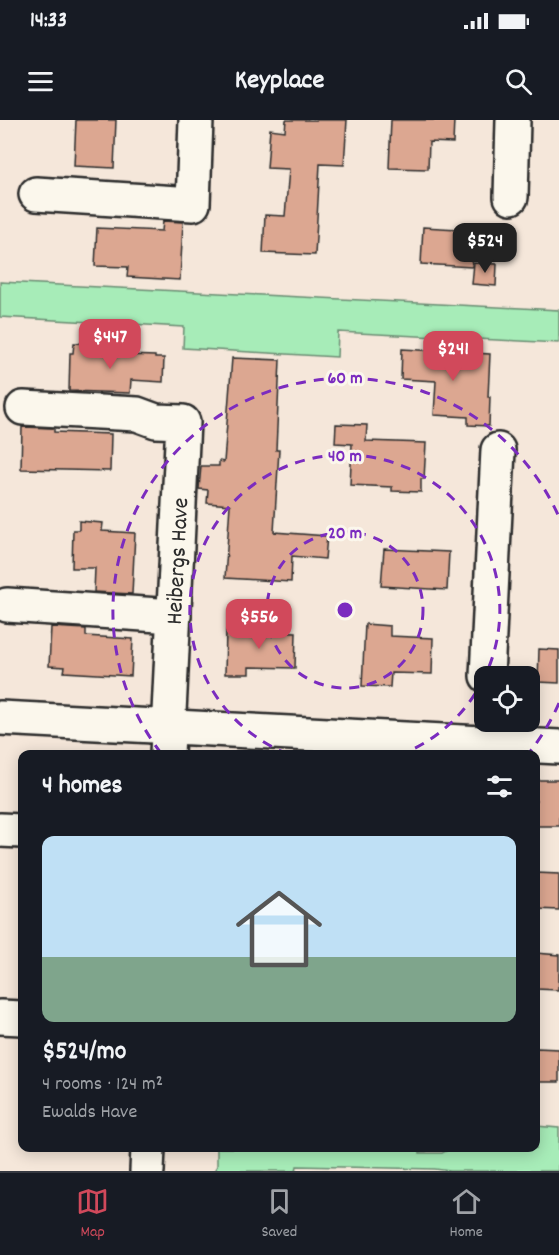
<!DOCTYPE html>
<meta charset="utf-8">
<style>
:root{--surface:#171b24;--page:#20242c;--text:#f1f3f6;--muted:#9ea1a6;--line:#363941;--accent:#d1495b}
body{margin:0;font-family:Dekko,sans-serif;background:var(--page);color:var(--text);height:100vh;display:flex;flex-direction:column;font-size:22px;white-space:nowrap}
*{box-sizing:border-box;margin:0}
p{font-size:20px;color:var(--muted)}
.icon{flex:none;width:33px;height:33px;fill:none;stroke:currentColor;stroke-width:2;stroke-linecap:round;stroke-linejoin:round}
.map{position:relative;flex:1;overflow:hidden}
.panel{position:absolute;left:18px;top:630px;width:522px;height:402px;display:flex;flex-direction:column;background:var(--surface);border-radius:12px;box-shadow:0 3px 15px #0003}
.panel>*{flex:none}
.tools{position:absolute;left:474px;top:546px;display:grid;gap:12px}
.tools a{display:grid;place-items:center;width:66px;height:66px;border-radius:12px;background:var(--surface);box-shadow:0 3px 15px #0003;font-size:30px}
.price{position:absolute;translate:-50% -51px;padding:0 14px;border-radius:12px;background:var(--accent);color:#fff;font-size:20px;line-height:39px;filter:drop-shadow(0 2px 3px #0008)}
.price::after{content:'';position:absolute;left:50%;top:36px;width:18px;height:14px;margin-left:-9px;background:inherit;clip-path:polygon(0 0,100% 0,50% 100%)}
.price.active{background:#222;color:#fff}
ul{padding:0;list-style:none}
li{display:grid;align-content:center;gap:12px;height:318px;padding:0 24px}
li span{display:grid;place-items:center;height:186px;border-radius:12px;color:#555}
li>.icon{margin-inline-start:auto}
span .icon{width:108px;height:108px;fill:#fffc;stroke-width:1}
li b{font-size:26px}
h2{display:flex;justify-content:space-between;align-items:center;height:72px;padding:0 24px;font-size:26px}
.status{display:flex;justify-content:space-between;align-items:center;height:42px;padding:0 30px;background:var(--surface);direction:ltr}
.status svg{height:16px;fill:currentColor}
header{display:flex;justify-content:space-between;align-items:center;height:78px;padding:0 24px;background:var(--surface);font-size:27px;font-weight:700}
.dock{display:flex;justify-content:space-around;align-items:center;height:84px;border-top:2px solid var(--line);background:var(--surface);font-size:16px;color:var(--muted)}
.dock a{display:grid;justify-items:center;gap:3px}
.dock .active{color:var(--accent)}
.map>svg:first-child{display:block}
</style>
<div class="status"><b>14:33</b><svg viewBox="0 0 49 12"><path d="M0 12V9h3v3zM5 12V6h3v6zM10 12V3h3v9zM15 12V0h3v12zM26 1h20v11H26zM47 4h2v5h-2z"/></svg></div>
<header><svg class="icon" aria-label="menu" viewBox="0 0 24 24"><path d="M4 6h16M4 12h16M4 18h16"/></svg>Keyplace<svg class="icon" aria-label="search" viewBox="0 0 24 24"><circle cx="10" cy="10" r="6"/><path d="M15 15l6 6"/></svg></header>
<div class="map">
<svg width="559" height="1051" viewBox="0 0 559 1051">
<rect width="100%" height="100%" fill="#f5e7da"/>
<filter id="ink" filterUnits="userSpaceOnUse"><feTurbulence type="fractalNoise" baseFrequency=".0167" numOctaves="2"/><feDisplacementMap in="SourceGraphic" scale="12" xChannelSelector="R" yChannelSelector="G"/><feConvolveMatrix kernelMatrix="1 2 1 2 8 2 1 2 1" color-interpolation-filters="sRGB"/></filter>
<g filter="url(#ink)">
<g fill="#a7ecb8" stroke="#698c72" stroke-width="1.5">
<polygon points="0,162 559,190 559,223 338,212 337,237 183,228 184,207 0,197"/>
<polygon points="536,1006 559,1008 559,1051 450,1051 435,1049 297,1046 296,1051 214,1051 217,1046 217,1028 420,1028 420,1033 442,1033 452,1028 536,1028"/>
</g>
<g fill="#dca791" stroke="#2b2b2b" stroke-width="1.5">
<polygon points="76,0 116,0 114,48 74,46"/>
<polygon points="286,0 347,0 344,45 320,44 315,135 263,133 265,95 285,96 289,49 267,48 270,9 285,11"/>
<polygon points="391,0 454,0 453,23 429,22 428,49 389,48"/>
<polygon points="163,101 183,102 180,160 127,157 128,147 95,146 97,108 162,111"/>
<polygon points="423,107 475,110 472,147 421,144"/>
<polygon points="474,143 497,144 496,166 472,164"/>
<polygon points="74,223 97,224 97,234 155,236 155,238 164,238 163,262 131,260 130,273 69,271 70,233 73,233"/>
<polygon points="402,229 490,234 488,277 490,277 489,306 468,305 468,297 434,295 436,261 401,259"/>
<polygon points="232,238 280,240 276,330 279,330 274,412 327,416 325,439 292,436 291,462 225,458 230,385 207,383 208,370 199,369 201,346 219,346 219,341 224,342"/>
<polygon points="336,304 367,305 366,321 426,323 424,359 421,359 421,372 392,371 392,367 350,365 352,324 335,323"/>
<polygon points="22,307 54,308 54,312 111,314 110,351 21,349"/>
<polygon points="79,401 103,403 102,411 135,413 132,474 94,472 95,448 72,448 73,410 79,410"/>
<polygon points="384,429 449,432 447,470 381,466"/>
<polygon points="365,504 390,506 390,516 433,518 432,554 391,553 390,567 362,566"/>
<polygon points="51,507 86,509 86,516 133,519 131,556 64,552 65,547 49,546"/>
<polygon points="226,510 296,512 295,548 249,547 249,554 225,554"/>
<polygon points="539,529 559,530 559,563 538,562"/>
<rect x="536" y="660" width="23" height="46"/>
<polygon points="536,753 559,754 559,790 536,789"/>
<polygon points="536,833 559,835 559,870 536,869"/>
<polygon points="536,928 559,929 559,962 536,962"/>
</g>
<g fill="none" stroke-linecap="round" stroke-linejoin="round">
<g stroke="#2b2b2b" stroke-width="38">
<g id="minor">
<polyline points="36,74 193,84 196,0"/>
<polyline points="511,77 513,0"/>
<polyline points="23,288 137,294 156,301 183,302 167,634"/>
<polyline points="7,485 174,496"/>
<polyline points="487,556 498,330"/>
<polyline points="0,598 559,627"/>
<polyline points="0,710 22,711"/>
<polyline points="0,897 22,898"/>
<polyline points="147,1051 148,1028"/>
</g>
</g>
<use href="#minor" stroke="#fbf7ec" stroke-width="33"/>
</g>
</g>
<g fill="none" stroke="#7b2cbf" stroke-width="3" stroke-dasharray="10 8">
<circle cx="345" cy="490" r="78"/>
<path d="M484 558A155 155 0 0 1 402 634M288 634A155 155 0 1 1 485 556"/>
<path d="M559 583A233 233 0 0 1 529 633M161 633A233 233 0 1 1 559 397"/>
</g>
<g text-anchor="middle" stroke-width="6" stroke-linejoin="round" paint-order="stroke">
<g font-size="24" fill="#2b2b2b" stroke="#fbf7ec">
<text transform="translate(176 441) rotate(-87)" y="8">Heibergs Have</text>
</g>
</g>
<circle cx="345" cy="490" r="9" fill="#7b2cbf" stroke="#fbf7ec" stroke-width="3"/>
<g font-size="18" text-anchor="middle" font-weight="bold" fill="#7b2cbf" stroke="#fbf7ec" stroke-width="6" stroke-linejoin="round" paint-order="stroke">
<text x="345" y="263">60 m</text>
<text x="345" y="341">40 m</text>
<text x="345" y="418">20 m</text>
</g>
</svg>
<div class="tools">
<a><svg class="icon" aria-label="locate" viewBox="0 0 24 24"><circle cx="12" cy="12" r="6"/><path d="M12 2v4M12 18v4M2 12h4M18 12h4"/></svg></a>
</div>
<b class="price active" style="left:485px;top:154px">$524</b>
<b class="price" style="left:110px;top:250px">$447</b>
<b class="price" style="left:453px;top:262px">$241</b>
<b class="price" style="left:259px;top:530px">$556</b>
<section class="panel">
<h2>4 homes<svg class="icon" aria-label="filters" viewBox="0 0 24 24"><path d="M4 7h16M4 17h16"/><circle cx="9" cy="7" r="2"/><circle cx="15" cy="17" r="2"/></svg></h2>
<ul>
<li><span style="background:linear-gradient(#bfe0f5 65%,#7fa58c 0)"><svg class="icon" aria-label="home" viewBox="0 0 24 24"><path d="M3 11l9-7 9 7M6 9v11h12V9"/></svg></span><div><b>$524/mo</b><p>4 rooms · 124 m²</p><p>Ewalds Have</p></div></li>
</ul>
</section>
</div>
<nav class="dock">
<a class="active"><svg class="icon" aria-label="map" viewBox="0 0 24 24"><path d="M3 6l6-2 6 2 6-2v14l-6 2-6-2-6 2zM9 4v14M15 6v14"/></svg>Map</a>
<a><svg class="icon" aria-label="saved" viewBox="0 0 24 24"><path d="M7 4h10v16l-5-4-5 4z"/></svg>Saved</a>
<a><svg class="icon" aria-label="home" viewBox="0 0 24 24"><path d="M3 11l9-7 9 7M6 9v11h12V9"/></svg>Home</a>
</nav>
